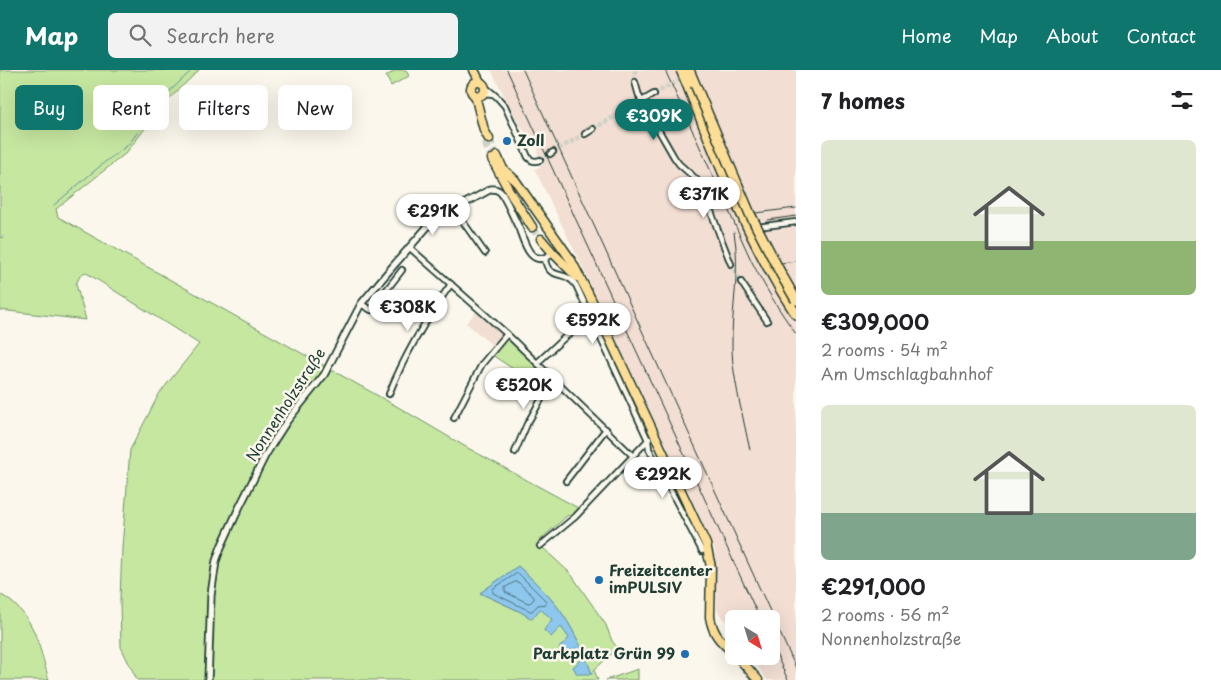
<!DOCTYPE html>
<meta charset="utf-8">
<style>
:root{--surface:#fff;--page:#f2f2f2;--text:#202124;--muted:#757577;--accent:#0f766e}
body{margin:0;font-family:"Playpen Sans",sans-serif;background:var(--page);color:var(--text);height:100vh;display:flex;flex-direction:column;font-size:19px;white-space:nowrap}
*{box-sizing:border-box;margin:0}
p{font-size:16px;color:var(--muted)}
.icon{flex:none;width:28px;height:28px;fill:none;stroke:currentColor;stroke-width:2;stroke-linecap:round;stroke-linejoin:round}
.map{position:relative;flex:1;overflow:hidden}
.side{display:flex;flex-direction:column;background:var(--surface);width:425px}
.side>*{flex:none}
.guide{position:absolute;left:15px;top:15px;width:475px;height:45px;display:flex;gap:10px}
.needle{width:32px;rotate:142deg}
.buttons{position:absolute;left:725px;top:540px;display:grid;gap:10px}
.buttons a{display:grid;place-items:center;width:55px;height:55px;border-radius:8px;background:var(--surface);box-shadow:0 5px 20px #0002;font-size:25px}
.price{position:absolute;translate:-50% -42px;padding:0 11px;border-radius:18px;background:#fff;color:#222;font-size:16px;line-height:32px;filter:drop-shadow(0 1px 2px #0008)}
.price::after{content:'';position:absolute;left:50%;top:30px;width:15px;height:11px;margin-left:-8px;background:inherit;clip-path:polygon(0 0,100% 0,50% 100%)}
.price.on{background:var(--accent);color:#fff}
ul{padding:0;list-style:none}
li{display:grid;align-content:center;gap:10px;height:265px;padding:0 25px}
li span{display:grid;place-items:center;height:155px;border-radius:8px;color:#555}
li>.icon{margin-inline-start:auto}
span .icon{width:90px;height:90px;fill:#fffc;stroke-width:1}
li b{font-size:21px}
h2{display:flex;justify-content:space-between;align-items:center;height:60px;padding:0 25px;font-size:21px}
.tag{padding:0 18px;border-radius:8px;background:var(--surface);box-shadow:0 5px 20px #0002;font-size:18px;line-height:45px}
.tag.on{background:var(--accent);color:#fff}
header{display:flex;align-items:center;gap:30px;box-sizing:border-box;height:70px;padding:0 25px;background:var(--accent);color:#fff}
header strong{font-size:24px}
nav{display:flex;gap:28px;margin-inline-start:auto;font-size:18px}
.search{width:350px;height:45px;background:var(--page);display:flex;align-items:center;gap:12px;box-sizing:border-box;padding:0 18px;border-radius:8px;color:var(--muted);font-size:19px}
main{display:flex;flex:1;min-height:0}
.map>svg:first-child{display:block}
</style>
<header>
<strong>Map</strong>
<div class="search"><svg class="icon" aria-label="search" viewBox="0 0 24 24"><circle cx="10" cy="10" r="6"/><path d="M15 15l6 6"/></svg>Search here</div>
<nav><a>Home</a><a>Map</a><a>About</a><a>Contact</a></nav>
</header>
<main>
<div class="map">
<svg width="796" height="610" viewBox="0 0 796 610">
<rect width="100%" height="100%" fill="#fbf7ec"/>
<filter id="ink" filterUnits="userSpaceOnUse"><feTurbulence type="fractalNoise" baseFrequency=".02" numOctaves="2"/><feDisplacementMap in="SourceGraphic" scale="10" xChannelSelector="R" yChannelSelector="G"/><feConvolveMatrix kernelMatrix="1 2 1 2 8 2 1 2 1" color-interpolation-filters="sRGB"/></filter>
<g filter="url(#ink)">
<g fill="#f2ded3">
<polygon points="491,0 796,0 796,610 767,610 751,586 771,586 771,549 734,549 734,563 717,540 715,481 713,475 579,190 536,102 535,99 543,95 537,82 539,81 534,71 519,55"/>
<polygon points="478,240 502,262 502,266 493,276 466,253"/>
</g>
<g fill="#c6e7a0" stroke="#72926a" fill-rule="evenodd">
<path d="M0 0H199L165 33 126 83 56 139 58 147 398 337 466 377 580 439 571 448 568 445 539 471 542 474 541 476 571 504 606 555 612 571 617 577 616 580 594 600 598 610H137L121 577 120 529 122 478 130 380 159 324 199 274 85 202 80 206 76 214 86 250 0 240ZM518 496C531 508 545 521 556 535 572 555 583 580 592 604L576 577 565 585 570 568 561 557 544 561 552 549 540 538 531 548 519 541 480 523Z"/>
<polygon points="397,0 406,0 409,6 391,16 386,6"/>
<polygon points="506,268 510,269 551,310 550,312 545,320 492,285"/>
<path d="M0 524C36 545 38 574 49 610H0Z"/>
<polygon points="638,599 638,610 606,610"/>
</g>
<path fill="#8ec7ed" stroke="#6290a3" d="M518 496C531 508 545 521 556 535 571 554 584 581 592 604H577L573 597 583 588 576 578 565 585 559 578 569 568 561 557 551 567 544 560 552 549 540 539 532 549 519 541 480 523Z"/>
<g fill="none" stroke-linecap="round" stroke-linejoin="round">
<g stroke="#4b747e" stroke-width="1">
<polygon points="518,503 546,531 546,534 538,535 532,541 530,541 493,523 493,519"/>
<polygon points="515,512 518,512 534,527 534,529 530,533 528,533 505,522 505,518"/>
</g>
<g stroke="#6290a3" stroke-width="1">
<polyline points="54,135 105,92 128,75 170,21 192,0"/>
<polyline points="0,168 3,167"/>
</g>
<g stroke="#cfd2c7" stroke-width="4.5" stroke-dasharray="4.5 2" stroke-linecap="butt">
<polyline points="635,0 635,12"/>
<polyline points="654,24 683,8"/>
<polyline points="593,59 626,40"/>
<polyline points="553,82 585,64"/>
<polyline points="540,90 550,84"/>
<polyline points="731,194 741,212"/>
</g>
<g stroke="#cfd2c7" stroke-width="8" stroke-dasharray="8 4" stroke-linecap="butt">
<polyline points="489,69 497,86"/>
<polyline points="485,72 492,89"/>
<polyline points="532,157 541,169"/>
</g>
<g stroke="#1f3d34" stroke-width="8">
<g id="minor">
<polyline points="635,12 639,26 674,87 679,94 696,109 704,122 720,166 731,194"/>
<path d="M484 16 497 27 505 36 528 87C531 91 535 92 540 90"/>
<polyline points="484,23 493,24"/>
<polyline points="626,40 654,24"/>
<polyline points="585,64 593,59"/>
<polyline points="550,84 553,82"/>
<polyline points="454,139 485,183"/>
<polyline points="757,157 796,152"/>
<polyline points="409,177 507,264 633,386"/>
<path d="M545 189C548 211 565 199 576 215L648 370 649 379 702 481"/>
<polyline points="741,212 767,251"/>
<polyline points="361,234 371,240 402,200"/>
<polyline points="537,293 564,268 591,249"/>
<path d="M389 324C405 284 426 249 451 214"/>
<polyline points="454,348 482,294 507,264"/>
<polyline points="515,382 527,354 542,328 555,311"/>
<polyline points="566,411 606,359"/>
<polyline points="540,476 575,447 649,369"/>
</g>
</g>
<g stroke="#1f3d34" stroke-width="9">
<path id="tertiary" d="M208 610 211 525 216 491 221 477 239 438 265 386 276 368 287 351 324 305 361 234 388 202 429 155 442 146 491 119C501 118 503 126 507 133 511 141 515 150 519 158 525 174 531 200 553 183"/>
</g>
<g stroke="#1f3d34" stroke-width="11">
<g id="primary">
<polyline points="474,0 480,12"/>
<circle cx="478" cy="19" r="7"/>
<polyline points="475,25 484,60 489,69"/>
<path d="M497 86 503 99 515 110 571 190 591 229 706 474 711 497 710 547C713 565 721 572 734 583"/>
<polyline points="492,89 512,126 532,157"/>
<polyline points="541,169 553,183 577,207"/>
<polyline points="737,586 758,610"/>
</g>
</g>
<g stroke="#1f3d34" stroke-width="12">
<path id="motorway" d="M687 14C718 91 750 175 796 244"/>
</g>
<use href="#minor" stroke="#fbf7ec" stroke-width="4.5"/>
<use href="#tertiary" stroke="#fbf7ec" stroke-width="5.5"/>
<use href="#primary" stroke="#fedd96" stroke-width="8"/>
<use href="#motorway" stroke="#fedd96" stroke-width="9"/>
<g stroke="#1f3d34" stroke-width="1">
<polyline points="507,0 760,549"/>
<polyline points="523,0 796,598"/>
<path d="M665 0 751 190C764 216 779 240 796 264"/>
<polyline points="756,143 796,138"/>
<polyline points="768,150 796,146"/>
<path d="M734 162C741 200 731 239 732 277 732 295 736 313 739 330 743 347 746 363 750 380"/>
<polyline points="781,193 796,191"/>
<polyline points="771,573 788,610"/>
</g>
<g stroke="#1f3d34" stroke-width="12" stroke-linecap="butt">
<g id="motorway-bridge">
<polyline points="681,0 687,14"/>
<polyline points="689,0 750,144 781,204 796,230"/>
</g>
</g>
<use href="#motorway-bridge" stroke="#fedd96" stroke-width="9"/>
</g>
</g>
<g fill="#1f6fb2" stroke="#fbf7ec" stroke-width="2">
<circle cx="507" cy="71" r="5"/>
<circle cx="599" cy="510" r="5"/>
<circle cx="685" cy="584" r="5"/>
</g>
<g text-anchor="middle" stroke-width="5" stroke-linejoin="round" paint-order="stroke">
<g font-size="15" font-weight="bold" fill="#1f3d34" stroke="#fbf7ec" text-anchor="start">
<text x="517" y="76">Zoll</text>
<text x="609" y="506">Freizeitcenter<tspan x="609" dy="17">imPULSIV</tspan></text>
<text x="675" y="589" text-anchor="end">Parkplatz Grün 99</text>
</g>
<g font-size="15" fill="#1f3d34" stroke="#fbf7ec">
<text transform="translate(286 335) rotate(-57)" y="5">Nonnenholzstraße</text>
</g>
</g>
</svg>
<div class="buttons">
<a><svg class="needle" viewBox="-14 -14 28 28"><path d="M0-13l5 13h-10z" fill="#e53935"/><path d="M0 13l5-13h-10z" fill="#757577"/></svg></a>
</div>
<b class="price on" style="left:654px;top:71px">€309K</b>
<b class="price" style="left:704px;top:149px">€371K</b>
<b class="price" style="left:433px;top:166px">€291K</b>
<b class="price" style="left:408px;top:262px">€308K</b>
<b class="price" style="left:593px;top:275px">€592K</b>
<b class="price" style="left:524px;top:340px">€520K</b>
<b class="price" style="left:663px;top:429px">€292K</b>
<div class="guide">
<a class="tag on">Buy</a>
<a class="tag">Rent</a>
<a class="tag">Filters</a>
<a class="tag">New</a>
</div>
</div>
<section class="side">
<h2>7 homes<svg class="icon" aria-label="filters" viewBox="0 0 24 24"><path d="M4 7h16M4 17h16"/><circle cx="9" cy="7" r="2"/><circle cx="15" cy="17" r="2"/></svg></h2>
<ul>
<li><span style="background:linear-gradient(#dfe7d0 65%,#8fb573 0)"><svg class="icon" aria-label="home" viewBox="0 0 24 24"><path d="M3 11l9-7 9 7M6 9v11h12V9"/></svg></span><div><b>€309,000</b><p>2 rooms · 54 m²</p><p>Am Umschlagbahnhof</p></div></li>
<li><span style="background:linear-gradient(#dfe7d0 70%,#7fa58c 0)"><svg class="icon" aria-label="home" viewBox="0 0 24 24"><path d="M3 11l9-7 9 7M6 9v11h12V9"/></svg></span><div><b>€291,000</b><p>2 rooms · 56 m²</p><p>Nonnenholzstraße</p></div></li>
</ul>
</section>
</main>
